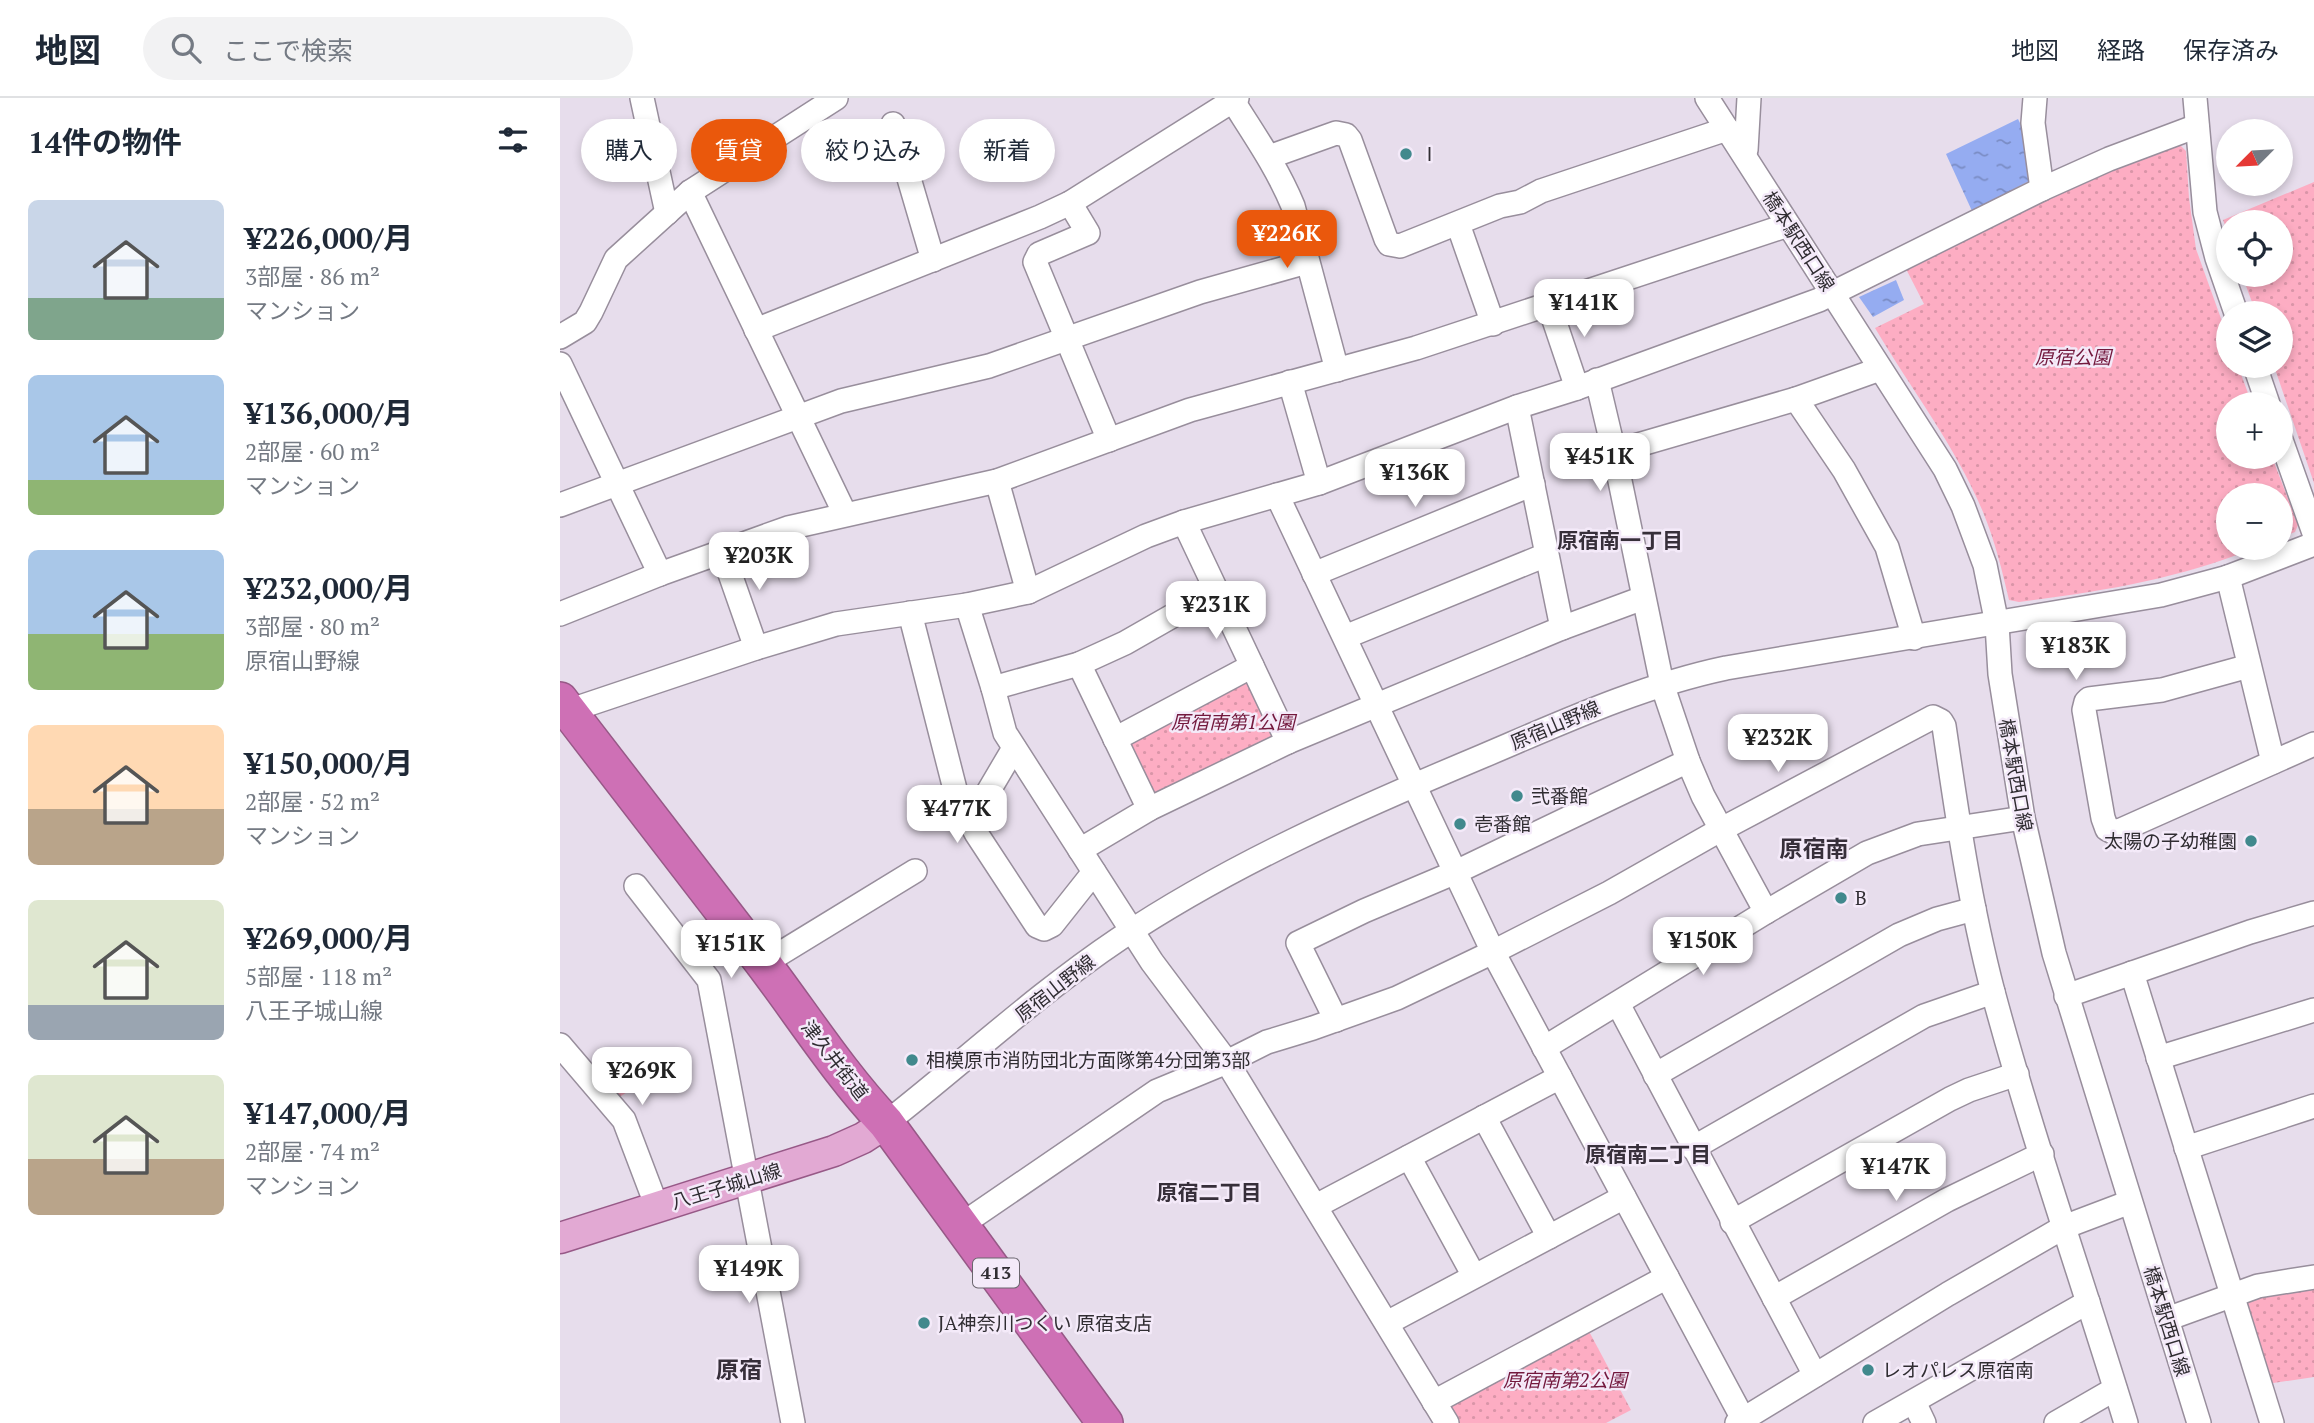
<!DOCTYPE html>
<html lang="ja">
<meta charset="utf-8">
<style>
:root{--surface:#fff;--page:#f2f2f3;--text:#1f2937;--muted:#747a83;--line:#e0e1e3;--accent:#ea580c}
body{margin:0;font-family:"PT Serif","Noto Sans JP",serif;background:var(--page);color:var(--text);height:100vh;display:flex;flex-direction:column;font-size:26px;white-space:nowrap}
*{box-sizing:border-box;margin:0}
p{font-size:23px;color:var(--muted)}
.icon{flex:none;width:38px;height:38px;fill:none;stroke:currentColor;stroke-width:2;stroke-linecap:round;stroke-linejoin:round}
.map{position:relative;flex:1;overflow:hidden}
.details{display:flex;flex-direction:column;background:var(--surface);width:560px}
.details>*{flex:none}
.top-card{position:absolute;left:21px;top:21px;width:665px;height:63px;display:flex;gap:14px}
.needle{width:46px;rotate:246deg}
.buttons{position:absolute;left:1656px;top:21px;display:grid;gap:14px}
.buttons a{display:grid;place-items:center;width:77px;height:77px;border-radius:50%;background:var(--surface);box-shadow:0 4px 10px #0003;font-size:35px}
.price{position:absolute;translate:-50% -60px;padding:0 16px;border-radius:14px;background:#fff;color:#222;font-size:23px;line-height:46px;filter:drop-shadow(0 2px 4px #0008)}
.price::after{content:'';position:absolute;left:50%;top:42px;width:21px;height:16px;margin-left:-10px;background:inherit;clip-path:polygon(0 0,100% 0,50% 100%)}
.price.on{background:var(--accent);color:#fff}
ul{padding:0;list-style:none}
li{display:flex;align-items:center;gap:21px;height:175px;padding:0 28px}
li span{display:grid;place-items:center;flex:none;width:196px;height:140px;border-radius:10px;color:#555}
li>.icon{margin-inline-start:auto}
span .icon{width:84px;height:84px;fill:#fffc;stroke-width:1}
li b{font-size:30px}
h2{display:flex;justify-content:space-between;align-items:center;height:84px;padding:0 28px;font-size:30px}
.tag{padding:0 24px;border-radius:32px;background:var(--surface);box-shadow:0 4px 10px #0003;font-size:24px;line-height:63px}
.tag.on{background:var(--accent);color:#fff}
header{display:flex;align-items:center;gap:42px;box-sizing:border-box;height:98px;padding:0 35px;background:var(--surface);border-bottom:2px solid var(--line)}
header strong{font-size:33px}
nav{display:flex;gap:38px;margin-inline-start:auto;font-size:24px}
.search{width:490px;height:63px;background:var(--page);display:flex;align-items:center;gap:18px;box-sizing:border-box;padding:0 24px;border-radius:38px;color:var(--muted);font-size:26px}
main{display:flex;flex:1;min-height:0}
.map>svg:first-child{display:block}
</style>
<header>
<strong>地図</strong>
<div class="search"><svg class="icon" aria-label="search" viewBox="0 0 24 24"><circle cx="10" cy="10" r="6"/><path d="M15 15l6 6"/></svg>ここで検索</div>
<nav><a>地図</a><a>経路</a><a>保存済み</a></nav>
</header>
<main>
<section class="details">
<h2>14件の物件<svg class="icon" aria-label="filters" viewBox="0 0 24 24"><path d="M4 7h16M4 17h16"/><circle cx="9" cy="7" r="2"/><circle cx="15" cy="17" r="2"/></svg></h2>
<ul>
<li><span style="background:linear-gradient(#c9d6e8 70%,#7fa58c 0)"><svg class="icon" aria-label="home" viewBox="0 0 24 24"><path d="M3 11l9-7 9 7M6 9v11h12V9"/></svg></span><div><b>¥226,000/月</b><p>3部屋 · 86 m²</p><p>マンション</p></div></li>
<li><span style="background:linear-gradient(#a9c7e8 75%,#8fb573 0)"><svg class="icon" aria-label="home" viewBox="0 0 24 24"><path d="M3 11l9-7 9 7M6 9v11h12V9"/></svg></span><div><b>¥136,000/月</b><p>2部屋 · 60 m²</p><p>マンション</p></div></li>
<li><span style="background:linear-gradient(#a9c7e8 60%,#8fb573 0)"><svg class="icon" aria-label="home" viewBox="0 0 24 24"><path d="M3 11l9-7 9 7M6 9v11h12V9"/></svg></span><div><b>¥232,000/月</b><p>3部屋 · 80 m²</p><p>原宿山野線</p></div></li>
<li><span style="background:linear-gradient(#ffd9b3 60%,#b9a48a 0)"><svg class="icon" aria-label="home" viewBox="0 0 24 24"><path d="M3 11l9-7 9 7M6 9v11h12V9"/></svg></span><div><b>¥150,000/月</b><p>2部屋 · 52 m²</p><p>マンション</p></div></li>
<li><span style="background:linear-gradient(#dfe7d0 75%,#9aa5b1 0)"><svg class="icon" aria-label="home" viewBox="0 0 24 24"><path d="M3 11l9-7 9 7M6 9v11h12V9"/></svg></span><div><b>¥269,000/月</b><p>5部屋 · 118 m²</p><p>八王子城山線</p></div></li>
<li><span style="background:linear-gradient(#dfe7d0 60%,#b9a48a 0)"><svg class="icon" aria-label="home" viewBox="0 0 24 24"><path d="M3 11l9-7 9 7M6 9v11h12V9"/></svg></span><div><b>¥147,000/月</b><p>2部屋 · 74 m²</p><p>マンション</p></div></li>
</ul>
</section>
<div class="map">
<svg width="1754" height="1325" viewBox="0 0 1754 1325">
<defs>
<pattern id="park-dots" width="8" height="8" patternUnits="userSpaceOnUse" patternTransform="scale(1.75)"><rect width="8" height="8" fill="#fdadc3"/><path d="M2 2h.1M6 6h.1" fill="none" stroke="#d995a8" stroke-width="1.8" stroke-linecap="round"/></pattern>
<pattern id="water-ripples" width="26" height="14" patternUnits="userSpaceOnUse" patternTransform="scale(1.75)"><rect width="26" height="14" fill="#95acf1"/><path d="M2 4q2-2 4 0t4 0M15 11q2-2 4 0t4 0" fill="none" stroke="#7a8cc4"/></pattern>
</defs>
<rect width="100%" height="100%" fill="#e7ddec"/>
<g fill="url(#park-dots)">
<path d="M1613 47 1621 48 1626 53 1629 100 1636 151 1668 240V268H1678L1692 306H1668V359H1712L1738 427 1735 434 1720 440V397H1668V450H1695C1615 482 1543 493 1459 504L1449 502C1442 472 1435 443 1423 414 1396 349 1351 291 1315 230L1364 206 1345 169 1560 68Z"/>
<polygon points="1754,84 1754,385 1714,268 1720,268 1720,215 1696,215 1682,177 1720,177 1720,124 1668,124 1668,134 1663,122"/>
<polygon points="692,568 728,644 589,711 555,641"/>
<polygon points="66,956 84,983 58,1000 37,976"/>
<polygon points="1754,1179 1754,1279 1700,1287 1672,1198"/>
<polygon points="1024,1224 1071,1312 1046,1325 887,1325 874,1304"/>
</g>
<g fill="url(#water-ripples)">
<polygon points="1458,21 1462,29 1469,83 1412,113 1386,56"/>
<polygon points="1336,182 1344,202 1313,219 1299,199"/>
</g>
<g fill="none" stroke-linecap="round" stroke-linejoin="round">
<g stroke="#988e9c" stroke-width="26">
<g id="minor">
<polyline points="82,0 107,115"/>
<path d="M671 0C693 35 717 69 733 108L777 272"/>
<polyline points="1147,0 1385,371 1403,408 1425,467 1437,526 1440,576 1463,720 1494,855 1639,1325"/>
<polyline points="1475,0 1473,25 1482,91"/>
<polyline points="1635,0 1645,114 1657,160 1676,215"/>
<polyline points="333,26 373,162"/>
<polyline points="1183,55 1186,52 1189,0"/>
<polyline points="709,59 776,35 786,37 790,42 826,141 829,146 840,148 940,108 960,104 981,93 1167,31"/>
<polyline points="130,94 285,416"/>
<polyline points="510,105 528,135 479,156 475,164 549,342"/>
<polyline points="898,126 933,226"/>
<polyline points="989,207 1017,290"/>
<polyline points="196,232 480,119 510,105 677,0"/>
<polyline points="0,239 25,224 31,214 56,161 130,94 276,0"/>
<polyline points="0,266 100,476"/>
<polyline points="1695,268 1708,306"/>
<polyline points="1320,271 1236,301 1284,372 1327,449 1354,540"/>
<polyline points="1037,282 1054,354 1102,586 1128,663 1143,698 1206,814"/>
<polyline points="730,284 759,385"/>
<polyline points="957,309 1002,530"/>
<polyline points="1720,339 1754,435"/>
<polyline points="1054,354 1236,301"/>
<polyline points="437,383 468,494"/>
<polyline points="717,397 933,854 1183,1321"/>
<polyline points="0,407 281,303 429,268 640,194 747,164"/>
<polyline points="624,424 728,644"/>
<polyline points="162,453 196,550"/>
<polyline points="754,476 973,386"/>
<polyline points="1668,479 1713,664"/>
<polyline points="407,507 433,590 445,635 592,864 667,964 887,1325"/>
<polyline points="350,515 397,699 416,735 477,828 484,831 492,827 534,774"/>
<polyline points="0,516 100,476 228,430 437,383 630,312 856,250 1228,127"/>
<polyline points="785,539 986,457"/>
<polyline points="519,566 589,711"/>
<polyline points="1689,568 1602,592 1529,601 1526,604 1524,612 1543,720 1547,731 1553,734 1561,732 1754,646"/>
<polyline points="433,590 519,566 565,545 656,493"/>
<polyline points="10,615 20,609 196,550 276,526 407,507 468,494 586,438 624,424 759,385 957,309 1017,290 1259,202 1482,91 1549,61 1637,28"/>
<polyline points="555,641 692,568"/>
<polyline points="411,723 454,650"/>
<polyline points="520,752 589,711 728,644 1002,530 1083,500"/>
<polyline points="76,788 149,882 233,1325"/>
<polyline points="203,866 355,773"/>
<polyline points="1572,875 1712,1325"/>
<polyline points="1506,898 1690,834 1754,815"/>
<polyline points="1058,906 1255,1277"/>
<polyline points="776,922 738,845 804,813 896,774 1128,663"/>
<polyline points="0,947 64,1022 97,1109"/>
<polyline points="984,950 1206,814 1307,755 1358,736 1463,720"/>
<polyline points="1598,960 1754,912"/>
<polyline points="1095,977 1339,837 1377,821 1414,811"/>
<polyline points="924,1019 989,1139"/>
<path d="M326 1025C404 964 477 896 559 841 671 766 799 710 923 658 1003 624 1081 588 1166 570L1601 497 1668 479 1754 446"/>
<polyline points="1133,1050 1364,918 1433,894"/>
<polyline points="1626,1050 1754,1008"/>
<polyline points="849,1059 914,1178"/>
<polyline points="756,1108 1000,979"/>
<polyline points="1172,1124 1390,1001 1409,992 1457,976"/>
<path d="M401 1127 597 993 667 964 707 944 753 930 837 900 933 854 1049 795 1160 732 1373 619 1381 623 1384 628C1397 717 1410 806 1433 894 1472 1039 1522 1181 1566 1325"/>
<polyline points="1214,1200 1387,1102 1482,1056"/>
<polyline points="1607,1221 1698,1188 1754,1179"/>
<polyline points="827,1225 1064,1099"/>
<polyline points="874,1304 1107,1179"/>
<polyline points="1354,1304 1364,1325"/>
<polyline points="1177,1325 1388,1196 1504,1129 1570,1104"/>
<polyline points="1315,1325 1528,1204"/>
<polyline points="1496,1325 1555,1291"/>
</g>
</g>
<g stroke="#975987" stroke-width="33">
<polyline id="major" points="0,1140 274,1053 303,1040 326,1025"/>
</g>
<g stroke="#975987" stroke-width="38">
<path id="highway" d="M0 602C68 690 135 777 202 864 243 918 279 975 326 1025L545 1325"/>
</g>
<use href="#minor" stroke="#fff" stroke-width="23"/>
<use href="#major" stroke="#e2a9d3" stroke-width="30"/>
<use href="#highway" stroke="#ce70b5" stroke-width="35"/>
</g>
<g fill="#41898d" stroke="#f4eaf9" stroke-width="2.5">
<circle cx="846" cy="56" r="7"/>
<circle cx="957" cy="698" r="7"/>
<circle cx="900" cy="726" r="7"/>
<circle cx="1691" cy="743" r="7"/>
<circle cx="1281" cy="800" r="7"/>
<circle cx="352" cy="962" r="7"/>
<circle cx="364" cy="1225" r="7"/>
<circle cx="1308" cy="1272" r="7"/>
</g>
<g text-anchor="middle" stroke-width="5" stroke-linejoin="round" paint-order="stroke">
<rect fill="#f4eaf9" stroke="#6b666e" stroke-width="2" x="413" y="1160.5" width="46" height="29" rx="5"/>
<g font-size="18" font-weight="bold" fill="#302d32">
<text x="436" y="1181">413</text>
</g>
<g font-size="19" fill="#302d32" stroke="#f4eaf9" text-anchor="start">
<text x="860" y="63">Ⅰ</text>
<text x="971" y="705">弐番館</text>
<text x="914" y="733">壱番館</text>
<text x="1677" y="750" text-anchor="end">太陽の子幼稚園</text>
<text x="1295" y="807">B</text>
<text x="366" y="969">相模原市消防団北方面隊第4分団第3部</text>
<text x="378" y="1232">JA神奈川つくい 原宿支店</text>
<text x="1322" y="1279">レオパレス原宿南</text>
</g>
<g font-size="19" fill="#302d32" stroke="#f4eaf9">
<text transform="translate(1239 143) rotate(57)" y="7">橋本駅西口線</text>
<text transform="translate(995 627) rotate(-23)" y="7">原宿山野線</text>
<text transform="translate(1456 677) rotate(80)" y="7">橋本駅西口線</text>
<text transform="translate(495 890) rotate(-38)" y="7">原宿山野線</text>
<text transform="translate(275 962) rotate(52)" y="7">津久井街道</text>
<text transform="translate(166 1088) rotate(-17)" y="7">八王子城山線</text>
<text transform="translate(1607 1223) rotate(73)" y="7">橋本駅西口線</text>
</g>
<g font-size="19" font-style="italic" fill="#73183d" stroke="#f4eaf9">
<text x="1513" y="266">原宿公園</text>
<text x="673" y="631">原宿南第1公園</text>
<text x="1005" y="1289">原宿南第2公園</text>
</g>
<g font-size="21" font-weight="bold" fill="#372f3a" stroke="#f4eaf9">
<text x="1060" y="450">原宿南一丁目</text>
<text x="1088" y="1064">原宿南二丁目</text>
<text x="649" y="1102">原宿二丁目</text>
</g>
<g font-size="23" font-weight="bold" fill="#372f3a" stroke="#f4eaf9">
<text x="1254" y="759">原宿南</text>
<text x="179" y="1280">原宿</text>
</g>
</g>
</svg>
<div class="buttons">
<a><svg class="needle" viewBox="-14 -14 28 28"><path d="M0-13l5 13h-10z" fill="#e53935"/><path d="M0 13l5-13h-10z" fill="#747a83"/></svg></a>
<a><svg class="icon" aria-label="locate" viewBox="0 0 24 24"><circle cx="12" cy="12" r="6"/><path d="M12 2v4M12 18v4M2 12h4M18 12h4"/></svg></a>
<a><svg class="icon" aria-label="layers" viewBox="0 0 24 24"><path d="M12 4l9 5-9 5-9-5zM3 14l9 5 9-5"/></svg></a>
<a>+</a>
<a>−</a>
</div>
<b class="price on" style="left:727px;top:172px">¥226K</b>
<b class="price" style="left:1024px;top:241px">¥141K</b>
<b class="price" style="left:1040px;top:395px">¥451K</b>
<b class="price" style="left:855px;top:411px">¥136K</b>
<b class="price" style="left:199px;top:494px">¥203K</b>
<b class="price" style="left:656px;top:543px">¥231K</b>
<b class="price" style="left:1516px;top:584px">¥183K</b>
<b class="price" style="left:1218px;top:676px">¥232K</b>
<b class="price" style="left:397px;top:747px">¥477K</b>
<b class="price" style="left:1143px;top:879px">¥150K</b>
<b class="price" style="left:171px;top:882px">¥151K</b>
<b class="price" style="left:82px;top:1009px">¥269K</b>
<b class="price" style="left:1336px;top:1105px">¥147K</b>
<b class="price" style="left:189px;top:1207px">¥149K</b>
<div class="top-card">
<a class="tag">購入</a>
<a class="tag on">賃貸</a>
<a class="tag">絞り込み</a>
<a class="tag">新着</a>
</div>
</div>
</main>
